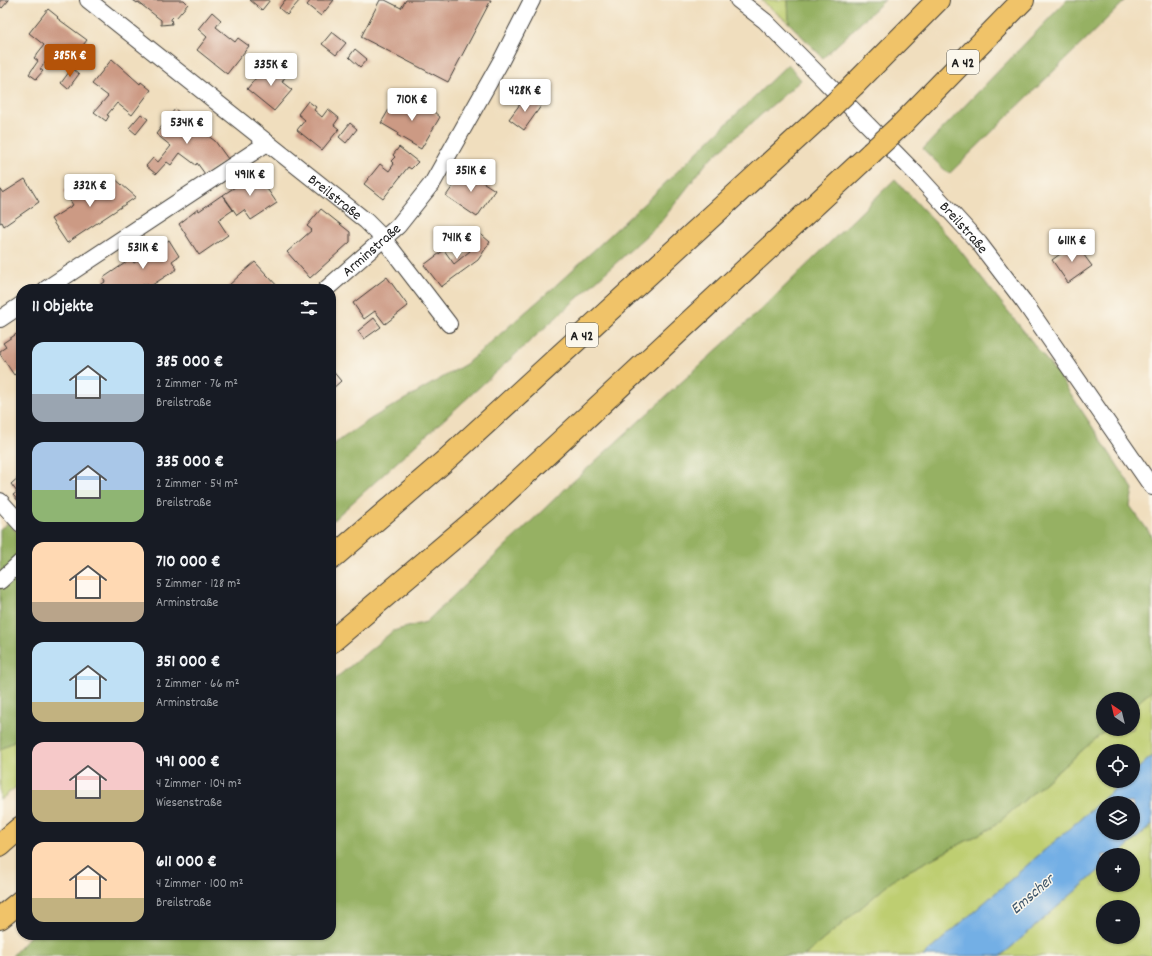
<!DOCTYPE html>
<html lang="de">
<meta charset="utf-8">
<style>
:root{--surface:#171b24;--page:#242831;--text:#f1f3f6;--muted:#9ea1a6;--accent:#b45309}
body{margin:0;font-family:Dekko,sans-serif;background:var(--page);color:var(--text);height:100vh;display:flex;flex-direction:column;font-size:15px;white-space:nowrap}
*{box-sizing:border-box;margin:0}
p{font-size:13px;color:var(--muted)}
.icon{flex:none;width:22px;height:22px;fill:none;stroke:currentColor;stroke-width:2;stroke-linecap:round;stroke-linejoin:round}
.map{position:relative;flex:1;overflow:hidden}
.details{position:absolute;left:16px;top:284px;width:320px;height:656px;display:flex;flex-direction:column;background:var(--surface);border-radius:16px;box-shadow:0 1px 3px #0004}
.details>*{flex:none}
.needle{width:26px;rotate:325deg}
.fabs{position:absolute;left:1096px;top:692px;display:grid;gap:8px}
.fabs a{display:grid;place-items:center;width:44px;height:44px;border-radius:50%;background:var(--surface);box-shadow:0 1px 3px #0004;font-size:20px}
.price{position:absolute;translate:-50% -34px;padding:0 9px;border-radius:4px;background:#fff;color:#222;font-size:13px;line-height:26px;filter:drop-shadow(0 1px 2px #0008)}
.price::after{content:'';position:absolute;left:50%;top:24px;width:12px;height:9px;margin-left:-6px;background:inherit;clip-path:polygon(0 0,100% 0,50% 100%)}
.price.selected{background:var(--accent);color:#fff}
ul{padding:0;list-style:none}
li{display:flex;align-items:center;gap:12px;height:100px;padding:0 16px}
li span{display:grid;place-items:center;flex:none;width:112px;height:80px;border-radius:12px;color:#555}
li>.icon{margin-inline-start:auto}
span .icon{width:48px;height:48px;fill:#fffc;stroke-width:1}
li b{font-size:17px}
h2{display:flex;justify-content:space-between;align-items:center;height:48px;padding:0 16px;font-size:17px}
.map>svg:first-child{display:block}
</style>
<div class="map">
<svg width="1152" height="956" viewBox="0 0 1152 956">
<rect width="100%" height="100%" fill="#fbf7ec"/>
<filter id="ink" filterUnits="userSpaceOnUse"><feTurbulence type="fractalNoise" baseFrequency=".025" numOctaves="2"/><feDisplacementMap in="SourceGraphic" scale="8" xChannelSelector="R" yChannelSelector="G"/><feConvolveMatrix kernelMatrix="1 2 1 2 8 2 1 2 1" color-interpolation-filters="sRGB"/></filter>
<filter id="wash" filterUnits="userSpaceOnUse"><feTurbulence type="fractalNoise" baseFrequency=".012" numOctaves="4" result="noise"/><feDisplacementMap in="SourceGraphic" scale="16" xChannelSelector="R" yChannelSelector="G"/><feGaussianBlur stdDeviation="0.9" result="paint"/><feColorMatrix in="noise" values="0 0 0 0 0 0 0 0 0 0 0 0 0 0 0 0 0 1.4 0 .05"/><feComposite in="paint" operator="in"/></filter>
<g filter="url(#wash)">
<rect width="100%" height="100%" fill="#f0debe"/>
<g fill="#bece71" stroke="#6d7546" fill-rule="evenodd">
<polygon points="761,0 788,0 789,23"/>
<polygon points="1152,690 1152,756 1133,773 1133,751 1103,751 1103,781 1124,781 923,956 804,956 897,877 993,827 1107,729 1133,729 1133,707"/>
<polygon points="21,736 21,783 0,800 0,750"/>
<path d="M1152 825V956H1001L1103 867V885H1133V855H1117ZM1103 907H1133V937H1103Z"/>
</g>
<g fill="#96b163" stroke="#596640">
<polygon points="788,0 885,0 823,58 789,23"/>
<polygon points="1067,0 1126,0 949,174 923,149"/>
<polygon points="788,64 801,80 708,161 660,223 331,522 331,446 372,418 466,364 553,288 650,198"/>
<polygon points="895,179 956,245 1059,376 1133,489 1130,506 1152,536 1152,690 1133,707 1133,699 1103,699 1103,729 1107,729 993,827 897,877 804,956 12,956 31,935 331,935 331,682 393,631 426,622 565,489 770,301"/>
<polygon points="8,523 21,536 21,736 0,750 0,529"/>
</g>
<path fill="#73afe5" stroke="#486680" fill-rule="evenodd" d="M1152 756V825L1117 855H1103V867L1001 956H923L1124 781H1133V773ZM1103 803H1133V833H1103Z"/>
<g id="blocks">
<g fill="#cc9a84">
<polygon points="0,0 9,0 2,8 0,6"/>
<polygon points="133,0 184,0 188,4 176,18 174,16 171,19 172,24 161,25 161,20 138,2 137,3"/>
<polygon points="250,0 270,0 262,10"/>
<polygon points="285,0 300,0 287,15 279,8"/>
<polygon points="311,0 334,0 321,16 307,5"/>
<polygon points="380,0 385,0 401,8 406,0 491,0 448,82 361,37"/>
<polygon points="48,9 58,17 57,18 87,40 68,65 53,53 40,69 43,71 36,79 29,74 38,61 34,58 44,45 29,33"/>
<polygon points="212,12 221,20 216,27 235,42 238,38 249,46 227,74 197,50 207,37 198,29"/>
<polygon points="332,32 346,43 336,55 322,44"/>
<polygon points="355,49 367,59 360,67 349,57"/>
<polygon points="112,59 140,84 141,82 151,90 132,115 117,103 107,115 109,116 106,121 94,112 108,96 92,84"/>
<polygon points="276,65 287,74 282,82 292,90 274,111 247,89 264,68 270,72"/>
<polygon points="72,68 79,74 68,89 61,83"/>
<polygon points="526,96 541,106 524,130 509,119"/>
<polygon points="419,99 440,117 421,149 397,135 398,133 381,123 394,101 411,111"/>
<polygon points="308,101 316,107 314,110 322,117 328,109 339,118 334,125 339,129 322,150 297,130 305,120 298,114"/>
<polygon points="175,109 186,118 185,119 215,141 228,159 205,174 197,163 196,165 180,153 171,165 167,162 156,174 146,166 153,158 158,162 171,146 156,134"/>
<polygon points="141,114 148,119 136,134 129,128"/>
<polygon points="350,123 357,129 346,143 339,137"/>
<polygon points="399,147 418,162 411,169 408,167 383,199 364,184 380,164 389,171 394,164 391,161 395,157 393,155"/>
<polygon points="464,170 495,190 477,217 446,196"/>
<polygon points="256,173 277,203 251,220 244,210 237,215 223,195"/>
<polygon points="114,178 136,197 67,243 51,219 73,205 64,191 77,182 86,196"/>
<polygon points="25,179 39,202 4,226 2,222 0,223 0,189 3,193"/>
<polygon points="222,195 233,210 218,220 228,235 199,255 179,224 198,209 199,211"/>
<polygon points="321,209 350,232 350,242 310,278 287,252 312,230 307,226"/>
<polygon points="476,230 490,242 478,260 441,287 424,265 444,250 454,264 470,251 463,244"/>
<polygon points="169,240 179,256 172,261 177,269 149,287 146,283 137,289 94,289 105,282 103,278 131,259 134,263"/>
<polygon points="1075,243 1092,266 1068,283 1052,260"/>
<polygon points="255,262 280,289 225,289 243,272"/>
<polygon points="387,277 408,306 385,324 375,311 364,319 353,303"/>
<polygon points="374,318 381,327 364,339 358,331"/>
<polygon points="21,331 21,365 19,366 21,370 14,375 0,354 0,351 6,347 3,343"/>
<polygon points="331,369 341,381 331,390"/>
<polygon points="21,475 21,502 20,503 13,495 17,492 11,484"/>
</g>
</g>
</g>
<g filter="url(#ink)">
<use href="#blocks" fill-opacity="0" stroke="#3c3934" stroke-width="1"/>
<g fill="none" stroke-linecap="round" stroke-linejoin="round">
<g stroke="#3c3934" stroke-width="18">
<g id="street">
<path id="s1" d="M88 0 366 221 383 238 449 324"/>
<path id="s2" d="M738 0 765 21 804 60 919 177 979 243 1024 302 1152 487"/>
<polyline points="46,289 267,143"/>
<path id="s3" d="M326 289 398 226 433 182 501 61 532 0"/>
<polyline points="0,319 21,305"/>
<polyline points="0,501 21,524"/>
<polyline points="0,581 21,562"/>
</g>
</g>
<g stroke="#3c3934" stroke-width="24">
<g id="highway">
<polyline points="855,84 938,0"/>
<polyline points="902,124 1023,0"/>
<polyline points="331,559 447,459 830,108"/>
<polyline points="331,642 488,509 871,153"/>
<polyline points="0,845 21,827"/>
<polyline points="0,918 21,901"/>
</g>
</g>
<use href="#street" stroke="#fff" stroke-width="16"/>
<use href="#highway" stroke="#f0c369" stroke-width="22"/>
<g stroke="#3c3934" stroke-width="24" stroke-linecap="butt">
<g id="highway-bridge">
<polyline points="830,108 855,84"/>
<polyline points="871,153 902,124"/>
</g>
</g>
<use href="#highway-bridge" stroke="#f0c369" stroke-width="22"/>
</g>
</g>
<g text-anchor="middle" stroke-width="3" stroke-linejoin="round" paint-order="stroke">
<g fill="#fbf7ec" stroke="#5f5e5a" stroke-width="1">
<rect x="947" y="50" width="32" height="24" rx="3"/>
<rect x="566" y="323" width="32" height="24" rx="3"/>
</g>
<g font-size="14" font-weight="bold" fill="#1c1c1c">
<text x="963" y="67">A 42</text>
<text x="582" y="340">A 42</text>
</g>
<g font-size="15" fill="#1c1c1c" stroke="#fbf7ec">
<text dy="5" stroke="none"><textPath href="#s1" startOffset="316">Breilstraße</textPath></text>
<text dy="5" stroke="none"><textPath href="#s2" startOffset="321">Breilstraße</textPath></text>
<text dy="5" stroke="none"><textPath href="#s3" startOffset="60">Arminstraße</textPath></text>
</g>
<g font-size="16" font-style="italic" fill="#3f576c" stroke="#fbf7ec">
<text transform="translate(1031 893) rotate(-41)" y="6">Emscher</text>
</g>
</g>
</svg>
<div class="fabs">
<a><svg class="needle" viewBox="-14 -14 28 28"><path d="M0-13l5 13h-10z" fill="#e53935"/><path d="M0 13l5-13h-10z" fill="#9ea1a6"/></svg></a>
<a><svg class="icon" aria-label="locate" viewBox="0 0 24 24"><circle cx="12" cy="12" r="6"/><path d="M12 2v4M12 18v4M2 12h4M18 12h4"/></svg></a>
<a><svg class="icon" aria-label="layers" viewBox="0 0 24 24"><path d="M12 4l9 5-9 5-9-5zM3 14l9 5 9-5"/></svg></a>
<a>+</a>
<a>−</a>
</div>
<b class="price selected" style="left:70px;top:78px">385K €</b>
<b class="price" style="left:271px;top:87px">335K €</b>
<b class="price" style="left:525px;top:113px">428K €</b>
<b class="price" style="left:412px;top:122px">710K €</b>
<b class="price" style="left:187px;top:145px">534K €</b>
<b class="price" style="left:471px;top:193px">351K €</b>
<b class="price" style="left:250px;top:197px">491K €</b>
<b class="price" style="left:90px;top:208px">332K €</b>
<b class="price" style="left:457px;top:260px">741K €</b>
<b class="price" style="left:1072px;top:263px">611K €</b>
<b class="price" style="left:143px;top:270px">531K €</b>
<section class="details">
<h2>11 Objekte<svg class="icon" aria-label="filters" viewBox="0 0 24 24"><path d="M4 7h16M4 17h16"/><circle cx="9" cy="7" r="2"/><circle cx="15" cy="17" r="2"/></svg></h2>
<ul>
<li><span style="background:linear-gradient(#bfe0f5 65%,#9aa5b1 0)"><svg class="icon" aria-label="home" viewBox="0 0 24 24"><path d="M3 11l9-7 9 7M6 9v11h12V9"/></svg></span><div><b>385 000 €</b><p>2 Zimmer · 76 m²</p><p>Breilstraße</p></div></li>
<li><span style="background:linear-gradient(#a9c7e8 60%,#8fb573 0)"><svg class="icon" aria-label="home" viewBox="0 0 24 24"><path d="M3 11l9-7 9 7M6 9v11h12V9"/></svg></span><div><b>335 000 €</b><p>2 Zimmer · 54 m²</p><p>Breilstraße</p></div></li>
<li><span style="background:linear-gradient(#ffd9b3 75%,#b9a48a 0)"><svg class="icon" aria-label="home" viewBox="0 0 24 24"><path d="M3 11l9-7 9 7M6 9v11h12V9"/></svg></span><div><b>710 000 €</b><p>5 Zimmer · 128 m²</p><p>Arminstraße</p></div></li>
<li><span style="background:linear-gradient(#bfe0f5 75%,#c2b280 0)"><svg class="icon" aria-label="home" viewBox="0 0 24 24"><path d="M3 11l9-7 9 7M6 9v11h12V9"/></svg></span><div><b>351 000 €</b><p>2 Zimmer · 66 m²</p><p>Arminstraße</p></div></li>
<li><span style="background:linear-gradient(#f6c9c9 60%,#c2b280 0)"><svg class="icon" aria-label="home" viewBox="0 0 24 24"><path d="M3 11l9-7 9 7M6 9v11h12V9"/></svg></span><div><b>491 000 €</b><p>4 Zimmer · 104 m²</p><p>Wiesenstraße</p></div></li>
<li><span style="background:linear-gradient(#ffd9b3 70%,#c2b280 0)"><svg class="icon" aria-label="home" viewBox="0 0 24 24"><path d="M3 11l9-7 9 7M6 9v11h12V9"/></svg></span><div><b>611 000 €</b><p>4 Zimmer · 100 m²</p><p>Breilstraße</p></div></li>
</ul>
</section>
</div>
